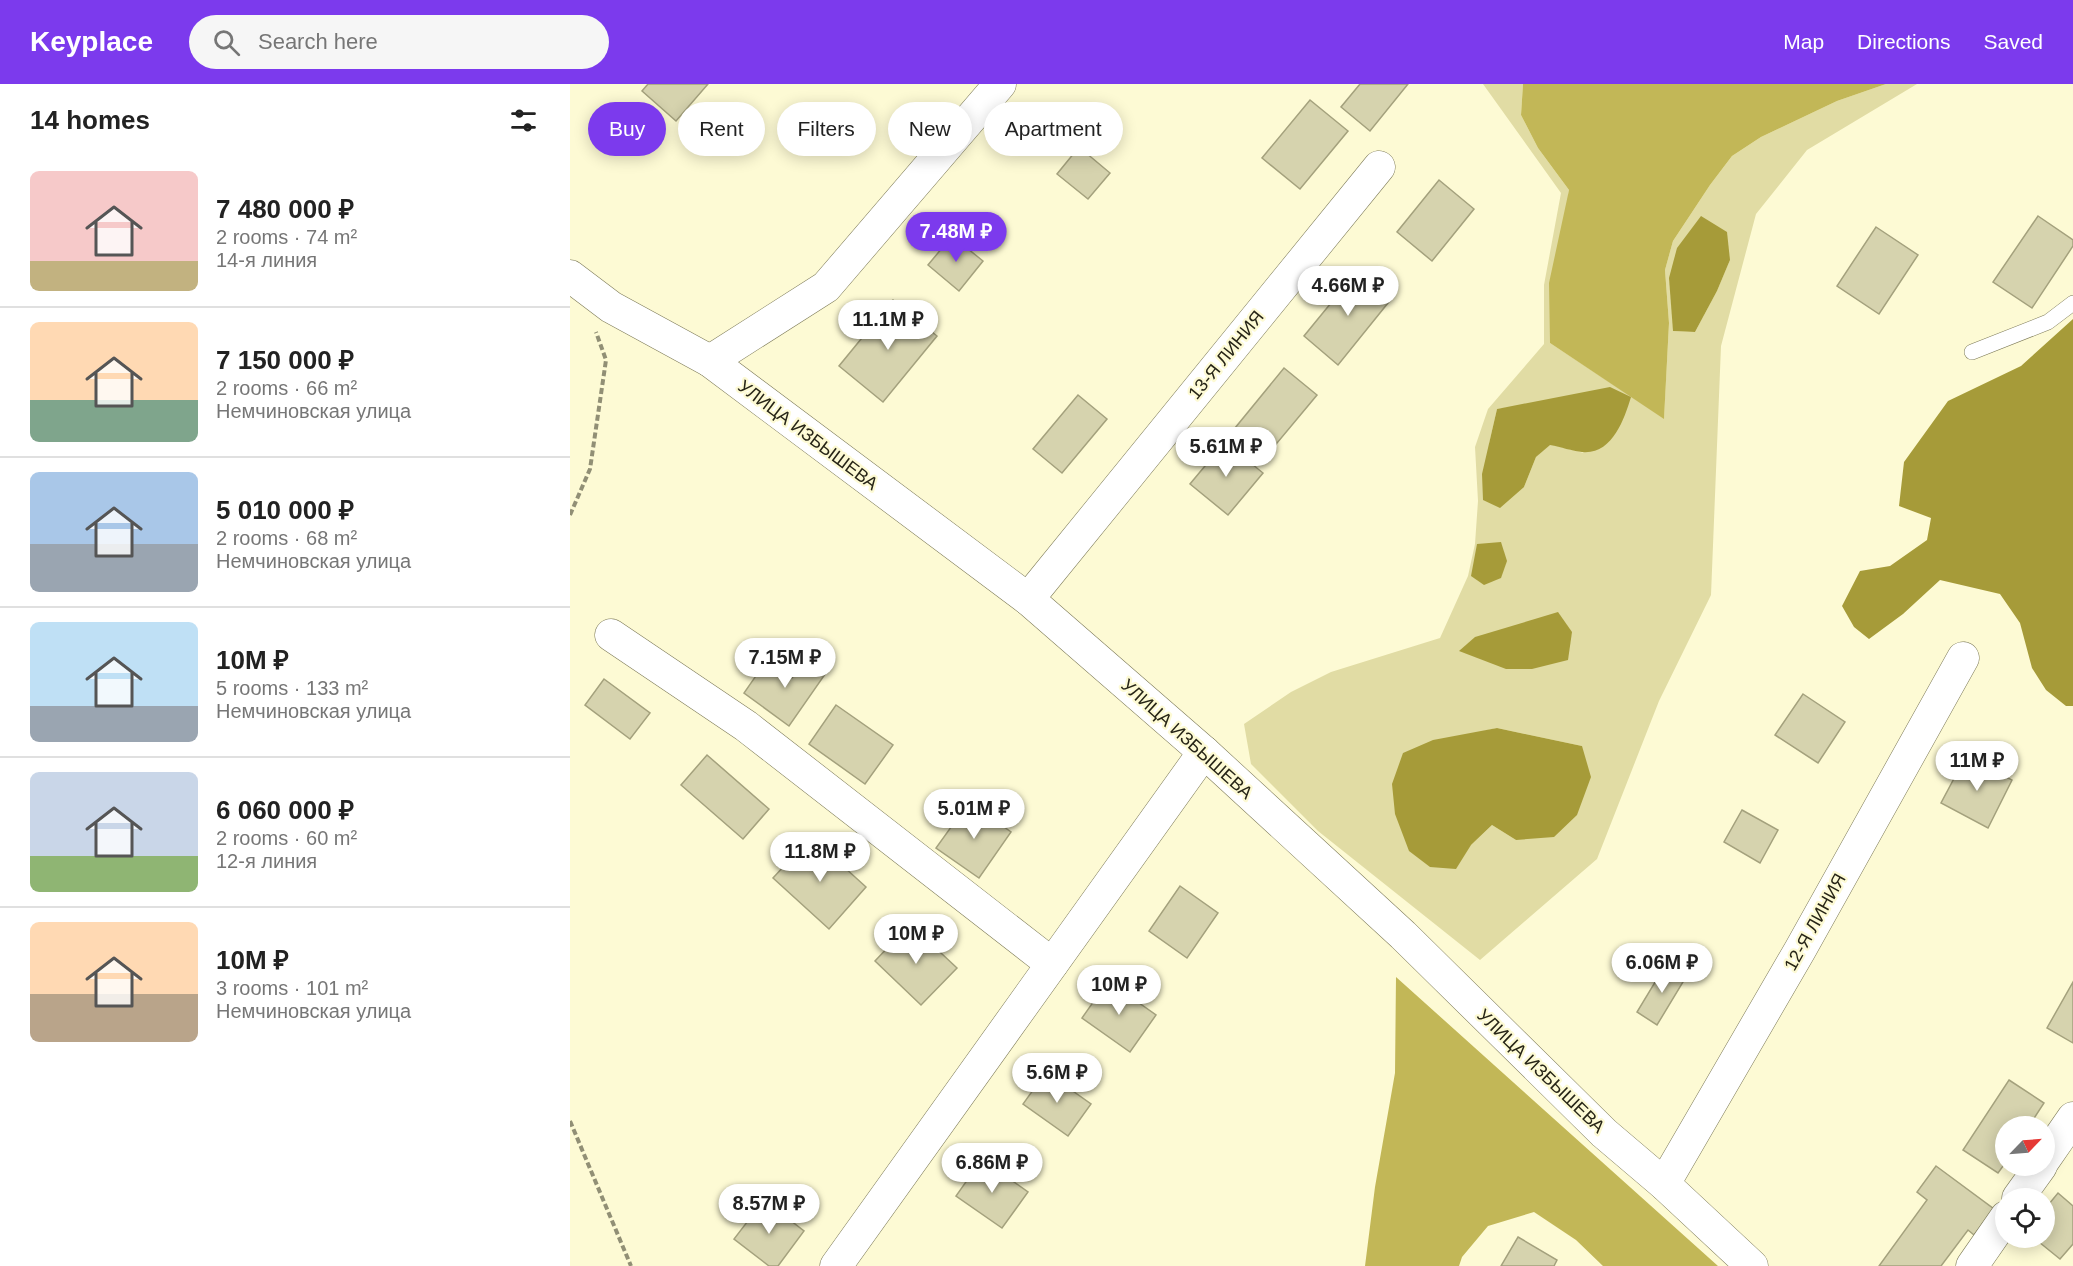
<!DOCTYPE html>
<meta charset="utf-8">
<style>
:root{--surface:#fff;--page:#f6f6f6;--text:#222;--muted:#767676;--line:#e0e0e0;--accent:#7c3aed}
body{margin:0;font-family:Helvetica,sans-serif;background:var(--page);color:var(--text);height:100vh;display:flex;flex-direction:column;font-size:22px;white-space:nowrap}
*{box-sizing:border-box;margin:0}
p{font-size:20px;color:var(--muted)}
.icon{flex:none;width:33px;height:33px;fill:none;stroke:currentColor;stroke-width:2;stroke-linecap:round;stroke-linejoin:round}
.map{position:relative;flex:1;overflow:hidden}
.sheet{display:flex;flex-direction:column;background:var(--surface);width:570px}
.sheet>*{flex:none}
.hud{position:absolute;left:18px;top:18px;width:570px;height:54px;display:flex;gap:12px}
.needle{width:39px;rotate:65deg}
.controls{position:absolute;left:1425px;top:1032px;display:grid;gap:12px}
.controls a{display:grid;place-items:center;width:60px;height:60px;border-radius:50%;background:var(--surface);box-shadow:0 3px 15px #0003;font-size:30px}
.price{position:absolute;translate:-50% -51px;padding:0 14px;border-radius:21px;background:#fff;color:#222;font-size:20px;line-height:39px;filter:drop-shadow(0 2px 3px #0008)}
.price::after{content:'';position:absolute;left:50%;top:36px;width:18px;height:14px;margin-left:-9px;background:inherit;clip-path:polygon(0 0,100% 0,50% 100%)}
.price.selected{background:var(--accent);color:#fff}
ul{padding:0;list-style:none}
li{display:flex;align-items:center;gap:18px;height:150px;padding:0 30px}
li+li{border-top:2px solid var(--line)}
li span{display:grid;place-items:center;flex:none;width:168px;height:120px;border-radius:9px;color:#555}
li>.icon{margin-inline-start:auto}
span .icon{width:72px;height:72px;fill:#fffc;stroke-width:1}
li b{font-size:26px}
h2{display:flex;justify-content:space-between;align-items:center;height:72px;padding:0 30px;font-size:26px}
.pill{padding:0 21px;border-radius:27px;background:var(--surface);box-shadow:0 3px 15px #0003;font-size:21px;line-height:54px}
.pill.selected{background:var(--accent);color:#fff}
header{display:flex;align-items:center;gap:36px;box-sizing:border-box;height:84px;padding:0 30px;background:var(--accent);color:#fff}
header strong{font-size:28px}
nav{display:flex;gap:33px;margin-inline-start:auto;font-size:21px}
.search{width:420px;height:54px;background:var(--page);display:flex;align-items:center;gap:15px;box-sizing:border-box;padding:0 21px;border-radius:33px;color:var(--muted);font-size:22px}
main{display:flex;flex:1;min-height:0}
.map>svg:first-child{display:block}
</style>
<header>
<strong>Keyplace</strong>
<div class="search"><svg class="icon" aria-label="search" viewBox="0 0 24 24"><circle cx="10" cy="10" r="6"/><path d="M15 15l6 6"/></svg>Search here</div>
<nav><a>Map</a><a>Directions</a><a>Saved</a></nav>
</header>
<main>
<section class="sheet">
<h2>14 homes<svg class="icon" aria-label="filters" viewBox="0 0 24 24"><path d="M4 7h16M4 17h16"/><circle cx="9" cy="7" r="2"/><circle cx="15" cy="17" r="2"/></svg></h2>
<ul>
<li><span style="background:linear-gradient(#f6c9c9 75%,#c2b280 0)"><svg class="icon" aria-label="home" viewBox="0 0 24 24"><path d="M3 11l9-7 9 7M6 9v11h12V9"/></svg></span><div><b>7 480 000 ₽</b><p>2 rooms · 74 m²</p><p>14-я линия</p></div></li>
<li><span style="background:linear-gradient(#ffd9b3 65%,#7fa58c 0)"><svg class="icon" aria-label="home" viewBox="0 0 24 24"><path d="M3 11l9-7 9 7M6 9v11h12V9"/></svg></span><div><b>7 150 000 ₽</b><p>2 rooms · 66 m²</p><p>Немчиновская улица</p></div></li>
<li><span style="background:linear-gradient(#a9c7e8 60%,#9aa5b1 0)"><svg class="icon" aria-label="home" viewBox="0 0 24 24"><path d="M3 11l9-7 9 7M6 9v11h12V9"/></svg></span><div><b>5 010 000 ₽</b><p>2 rooms · 68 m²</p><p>Немчиновская улица</p></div></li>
<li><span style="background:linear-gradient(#bfe0f5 70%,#9aa5b1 0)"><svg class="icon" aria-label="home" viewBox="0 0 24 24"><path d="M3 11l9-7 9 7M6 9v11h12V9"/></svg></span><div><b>10M ₽</b><p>5 rooms · 133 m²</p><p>Немчиновская улица</p></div></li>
<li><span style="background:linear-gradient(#c9d6e8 70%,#8fb573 0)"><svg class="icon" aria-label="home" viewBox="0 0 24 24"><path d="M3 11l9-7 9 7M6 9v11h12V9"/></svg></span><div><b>6 060 000 ₽</b><p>2 rooms · 60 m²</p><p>12-я линия</p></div></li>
<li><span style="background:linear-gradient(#ffd9b3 60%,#b9a48a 0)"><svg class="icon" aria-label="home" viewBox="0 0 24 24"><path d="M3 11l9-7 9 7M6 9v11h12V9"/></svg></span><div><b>10M ₽</b><p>3 rooms · 101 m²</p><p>Немчиновская улица</p></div></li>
</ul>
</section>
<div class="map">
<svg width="1503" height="1182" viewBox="0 0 1503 1182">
<rect width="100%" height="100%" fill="#fdfad4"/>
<path fill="#e1dca4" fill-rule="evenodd" d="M913 0H953L951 31 968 64 999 106 980 259 1094 334 1099 239 1095 186 1103 157 1140 101 1162 72 1191 53 1267 17 1316 0H1347L1237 66 1186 130 1151 262 1141 511 1089 617 1027 775 910 876 748 747 681 680 674 640 721 608 761 588 870 554 898 492 905 460 908 417 905 363 918 325 974 260V201L991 109ZM1160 176 1147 207 1125 248 1103 247ZM963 320 1014 369 980 360 966 373 954 403 919 360 927 325ZM927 644 1012 662 946 756 922 741 901 761 914 647Z"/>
<g fill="#c2b757">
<polygon points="953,0 1316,0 1267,17 1191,53 1162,72 1140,101 1103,157 1095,186 1099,239 1094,335 980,259 979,199 999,106 968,64 951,31"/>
<polygon points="826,893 1148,1182 1033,1182 1006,1156 964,1128 918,1142 892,1173 889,1182 795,1182 805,1103 825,989"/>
</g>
<g fill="#a69b39">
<polygon points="1131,132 1157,148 1160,176 1147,207 1125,248 1103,247 1099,194 1107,164"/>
<polygon points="1503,235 1503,622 1496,622 1476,606 1462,584 1450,539 1430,510 1370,496 1333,530 1299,555 1284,543 1272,522 1290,487 1320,482 1357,456 1361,434 1329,422 1334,378 1378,317 1451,282"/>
<path d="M1040 303 1061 313C1054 336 1042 371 1012 368 1002 367 991 363 980 361L966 373 954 403 930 424 913 416 912 390 927 325Z"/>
<polygon points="931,458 937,477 931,494 914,501 901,492 907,460"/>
<polygon points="988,528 1002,548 998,576 962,585 936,585 889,567 905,553"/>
<polygon points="927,644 1012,662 1021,693 1007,731 984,753 946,756 922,741 901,761 886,785 860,783 839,767 825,730 822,700 833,669 863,656"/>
</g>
<g fill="#d6d3ae" stroke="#a4a17d" stroke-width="1.5">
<polygon points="78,0 138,0 106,37 72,7"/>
<polygon points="790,0 838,0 800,47 771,23"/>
<polygon points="740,16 778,47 730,105 692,74"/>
<polygon points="509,63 540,89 518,115 487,90"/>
<polygon points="869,96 904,125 862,177 827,148"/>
<polygon points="1468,132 1503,156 1503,162 1462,224 1423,198"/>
<polygon points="1306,143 1348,171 1309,230 1267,202"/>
<polygon points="382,152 413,177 389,207 358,181"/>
<polygon points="788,186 822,214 768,281 734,252"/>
<polygon points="323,216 367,252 313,318 269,282"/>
<polygon points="714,284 747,311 697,371 665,344"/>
<polygon points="508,311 537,335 492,389 463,365"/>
<polygon points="655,358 693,389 658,431 620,400"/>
<polygon points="238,572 258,586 219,642 174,609 197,576 222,594"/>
<polygon points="34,595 80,629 60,655 15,621"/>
<polygon points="1233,610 1275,638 1248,679 1205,651"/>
<polygon points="266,621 323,661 295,700 239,660"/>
<polygon points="137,671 199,725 173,755 111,701"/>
<polygon points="1396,672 1442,696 1418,744 1371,719"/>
<polygon points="399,718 441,748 409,794 366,764"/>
<polygon points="1172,726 1208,746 1190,779 1154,758"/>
<polygon points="241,753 296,803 259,845 203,794"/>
<polygon points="610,802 648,829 617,874 579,847"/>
<polygon points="340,840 387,884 351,921 305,877"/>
<polygon points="1096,880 1116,893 1087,941 1067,928"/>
<polygon points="538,897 586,931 560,968 512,934"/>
<polygon points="1503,898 1503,959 1477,944"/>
<polygon points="476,988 521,1020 498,1052 453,1020"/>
<polygon points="1439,996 1474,1019 1459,1042 1436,1042 1436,1078 1428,1089 1393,1066"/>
<polygon points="412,1075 458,1108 432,1144 386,1112"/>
<polygon points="1366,1082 1424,1125 1404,1151 1398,1146 1371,1182 1309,1182 1357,1116 1347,1108"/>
<polygon points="1488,1109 1503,1122 1503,1160 1490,1175 1464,1154 1474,1154 1474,1126"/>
<polygon points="194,1116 234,1147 208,1182 199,1182 164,1155"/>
<polygon points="948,1153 987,1176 984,1182 931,1182"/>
</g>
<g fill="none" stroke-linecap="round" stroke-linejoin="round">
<g stroke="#7d7a58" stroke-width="16">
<polyline id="lane" points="1402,268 1478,238 1503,219"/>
</g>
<g stroke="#7d7a58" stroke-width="33">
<g id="street">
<polyline points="0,192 41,223 140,277 458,515 634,668 833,851 1034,1049 1094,1100 1182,1182"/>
<polyline points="140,277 256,203 430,0"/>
<polyline points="458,515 809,83"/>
<polyline points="41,551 176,642 482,880"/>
<polyline points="1474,1076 1503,1034"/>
<polyline points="1094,1100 1230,866 1393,574"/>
<polyline points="1448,1114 1471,1082"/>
<polyline points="266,1182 634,668"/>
<polyline points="1402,1182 1436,1133"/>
</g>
</g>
<g stroke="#918f75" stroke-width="4" stroke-dasharray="6 3" stroke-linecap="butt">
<polyline points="0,431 20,385 36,276 26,248"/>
<polyline points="0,1037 61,1182"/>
</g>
<use href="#lane" stroke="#fff" stroke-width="15"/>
<use href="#street" stroke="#fff" stroke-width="32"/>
</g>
<g text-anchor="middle" stroke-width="4.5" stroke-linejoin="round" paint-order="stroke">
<g font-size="18" fill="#272517" stroke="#fdfad4">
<text transform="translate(656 271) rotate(-51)" y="6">13-Я ЛИНИЯ</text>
<text transform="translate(238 351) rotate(37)" y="6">УЛИЦА ИЗБЫШЕВА</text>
<text transform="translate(617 655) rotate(42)" y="6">УЛИЦА ИЗБЫШЕВА</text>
<text transform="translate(1245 838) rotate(-61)" y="6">12-Я ЛИНИЯ</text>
<text transform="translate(971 987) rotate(44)" y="6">УЛИЦА ИЗБЫШЕВА</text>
</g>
</g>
</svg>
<div class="controls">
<a><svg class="needle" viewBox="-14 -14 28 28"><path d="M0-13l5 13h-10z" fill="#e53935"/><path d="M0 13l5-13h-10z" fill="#767676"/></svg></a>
<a><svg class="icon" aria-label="locate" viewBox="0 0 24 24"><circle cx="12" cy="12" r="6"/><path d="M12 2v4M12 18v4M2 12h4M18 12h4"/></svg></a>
</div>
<b class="price selected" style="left:386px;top:179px">7.48M ₽</b>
<b class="price" style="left:778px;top:233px">4.66M ₽</b>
<b class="price" style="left:318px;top:267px">11.1M ₽</b>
<b class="price" style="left:656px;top:394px">5.61M ₽</b>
<b class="price" style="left:215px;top:605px">7.15M ₽</b>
<b class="price" style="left:1407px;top:708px">11M ₽</b>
<b class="price" style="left:404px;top:756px">5.01M ₽</b>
<b class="price" style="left:250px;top:799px">11.8M ₽</b>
<b class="price" style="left:346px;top:881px">10M ₽</b>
<b class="price" style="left:1092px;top:910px">6.06M ₽</b>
<b class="price" style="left:549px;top:932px">10M ₽</b>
<b class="price" style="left:487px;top:1020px">5.6M ₽</b>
<b class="price" style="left:422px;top:1110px">6.86M ₽</b>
<b class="price" style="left:199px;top:1151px">8.57M ₽</b>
<div class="hud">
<a class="pill selected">Buy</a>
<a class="pill">Rent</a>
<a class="pill">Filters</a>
<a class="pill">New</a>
<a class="pill">Apartment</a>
</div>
</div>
</main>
